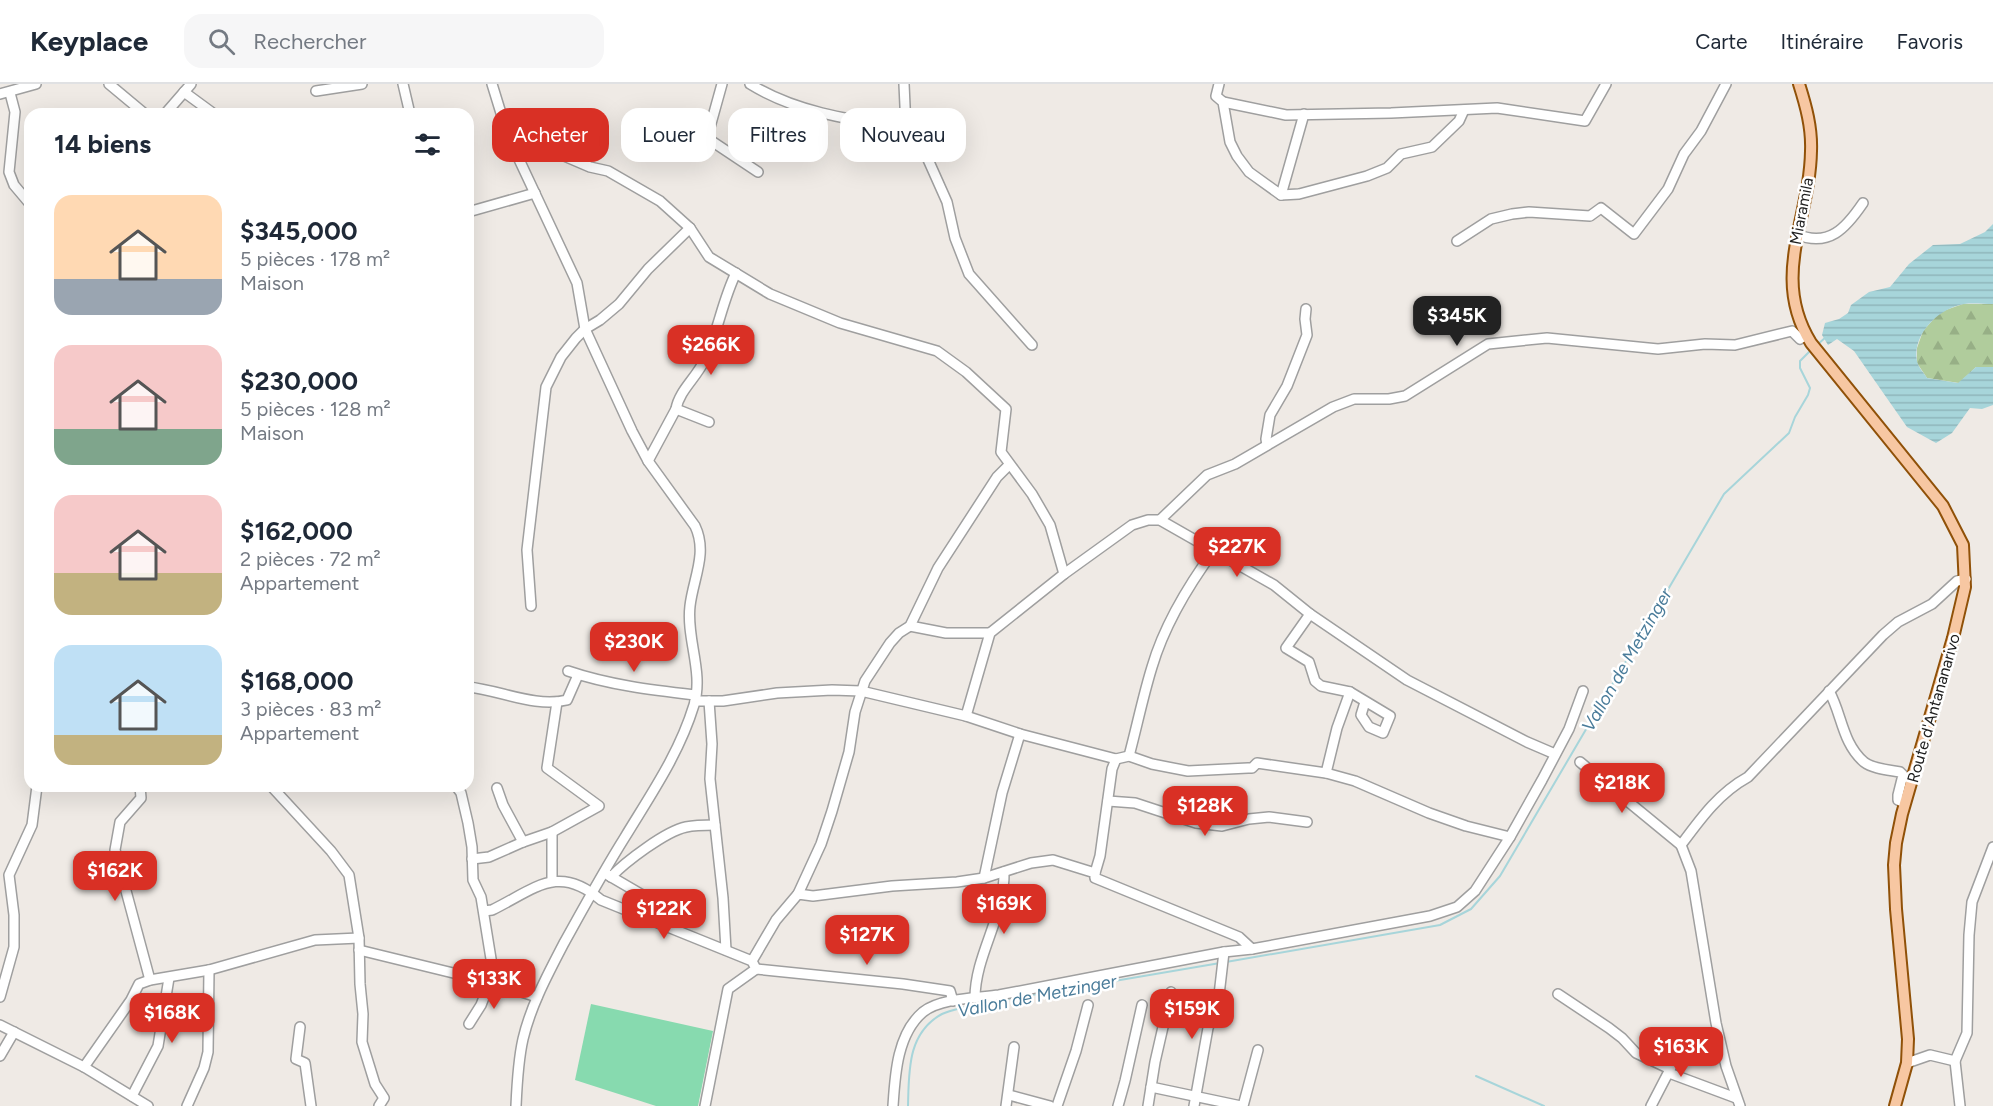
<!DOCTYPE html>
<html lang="fr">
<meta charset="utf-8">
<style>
:root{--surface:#fff;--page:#f6f6f7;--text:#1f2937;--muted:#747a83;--line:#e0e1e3;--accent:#d93025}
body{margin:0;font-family:Figtree,sans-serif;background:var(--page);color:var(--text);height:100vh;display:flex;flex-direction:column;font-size:22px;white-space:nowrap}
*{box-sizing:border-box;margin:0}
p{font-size:20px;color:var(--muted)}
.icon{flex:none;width:33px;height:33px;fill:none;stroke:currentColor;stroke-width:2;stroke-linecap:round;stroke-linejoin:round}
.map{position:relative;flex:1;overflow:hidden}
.details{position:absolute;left:24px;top:24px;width:450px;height:684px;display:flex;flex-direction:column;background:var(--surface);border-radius:18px;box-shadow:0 6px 24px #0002}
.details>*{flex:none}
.hud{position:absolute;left:492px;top:24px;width:570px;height:54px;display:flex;gap:12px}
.price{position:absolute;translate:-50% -51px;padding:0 14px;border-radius:12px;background:var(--accent);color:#fff;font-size:20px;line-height:39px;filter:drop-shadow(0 2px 3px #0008)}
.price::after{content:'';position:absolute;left:50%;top:36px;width:18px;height:14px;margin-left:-9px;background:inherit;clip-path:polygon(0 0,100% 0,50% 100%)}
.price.selected{background:#222;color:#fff}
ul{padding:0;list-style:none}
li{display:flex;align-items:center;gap:18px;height:150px;padding:0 30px}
li span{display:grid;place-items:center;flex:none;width:168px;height:120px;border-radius:18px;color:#555}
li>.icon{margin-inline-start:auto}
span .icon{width:72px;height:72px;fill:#fffc;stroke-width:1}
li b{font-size:26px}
h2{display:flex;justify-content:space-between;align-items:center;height:72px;padding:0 30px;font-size:26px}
.pill{padding:0 21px;border-radius:18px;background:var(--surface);box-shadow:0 6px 24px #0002;font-size:21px;line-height:54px}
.pill.selected{background:var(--accent);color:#fff}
header{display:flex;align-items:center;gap:36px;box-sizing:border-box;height:84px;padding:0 30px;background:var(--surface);border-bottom:2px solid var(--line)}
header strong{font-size:28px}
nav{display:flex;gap:33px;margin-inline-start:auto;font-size:21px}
.search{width:420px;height:54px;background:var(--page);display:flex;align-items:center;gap:15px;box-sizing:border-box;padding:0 21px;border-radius:18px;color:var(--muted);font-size:22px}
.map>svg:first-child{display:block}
</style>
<header>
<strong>Keyplace</strong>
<div class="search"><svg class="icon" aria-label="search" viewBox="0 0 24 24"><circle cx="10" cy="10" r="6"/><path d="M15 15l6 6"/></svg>Rechercher</div>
<nav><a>Carte</a><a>Itinéraire</a><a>Favoris</a></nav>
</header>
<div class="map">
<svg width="1993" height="1022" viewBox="0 0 1993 1022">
<defs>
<pattern id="forest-firs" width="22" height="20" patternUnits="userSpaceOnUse" patternTransform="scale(1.5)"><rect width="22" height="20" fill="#b0cc9c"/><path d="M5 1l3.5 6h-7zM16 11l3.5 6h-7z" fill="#97af86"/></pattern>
<pattern id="water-rules" width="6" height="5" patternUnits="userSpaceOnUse" patternTransform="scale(1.5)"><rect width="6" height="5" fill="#a7d5da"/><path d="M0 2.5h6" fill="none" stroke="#8fb6bb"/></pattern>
</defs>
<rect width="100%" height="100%" fill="#efeae5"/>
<polygon fill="url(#forest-firs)" points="1963,220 1993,220 1993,283 1976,283 1959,299 1927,294 1917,279 1917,264 1923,247 1940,228"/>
<polygon fill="#87daaf" points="591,920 713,947 698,1022 656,1022 575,996"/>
<path fill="url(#water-rules)" d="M1993 140V220C1984 220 1973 219 1964 220 1939 224 1912 250 1917 277 1918 283 1924 289 1927 294L1958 299 1976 283H1993V321L1982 325 1970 324 1952 349 1936 359 1907 343 1854 267 1837 255 1828 261 1822 251 1825 239 1839 235 1848 229 1851 221 1869 208 1890 203 1909 180 1933 161 1960 160 1985 148Z"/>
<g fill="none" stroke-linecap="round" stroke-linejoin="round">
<g stroke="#a7d5da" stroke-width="2">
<polyline points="1817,261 1826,253"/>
<polyline points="1226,878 1440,841 1471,825 1500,792 1724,410 1789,349 1795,333 1808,311 1810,304 1800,284 1800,277 1812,265"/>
<polyline points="1476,992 1544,1022"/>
<path d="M908 1022C909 988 907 949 942 930 951 926 964 924 973 921L1220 879"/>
</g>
<g stroke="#9f9f9f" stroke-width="12">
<g id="minor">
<polyline points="109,0 145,30"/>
<polyline points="403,0 410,30"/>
<path d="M492 0 508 52 577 199 585 245 632 347 648 377 695 442C708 469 693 495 690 522 686 555 704 588 694 621 679 670 651 710 625 753 603 788 584 823 564 859 548 890 531 921 523 955 518 977 517 999 516 1022"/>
<polyline points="722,0 707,54 758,88"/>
<path d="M750 0C797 29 852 36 906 44"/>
<polyline points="904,0 906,44 926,71 947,118 955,154 969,190 1032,261"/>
<polyline points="1219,0 1216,12 1223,18 1230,58 1237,72 1249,88 1281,111 1299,110 1367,92 1387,84 1401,70 1432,63 1459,37 1464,26"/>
<polyline points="316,7 362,0"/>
<polyline points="184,8 214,30"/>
<polyline points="10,9 15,28 9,88 14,101 30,120"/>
<polyline points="0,10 36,0"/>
<polyline points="1223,18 1286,31 1391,29 1497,24 1585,37 1606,0"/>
<polyline points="165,30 191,0"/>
<polyline points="508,52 548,65 590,83 608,87 660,117 690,144 709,173 770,210 840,239 937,267 966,288 1006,325 1001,368 1032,410 1050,441 1064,490"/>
<polyline points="1281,111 1304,30"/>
<polyline points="468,128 535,109"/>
<path d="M1796 150C1829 164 1846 144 1863 119"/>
<polyline points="1457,157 1491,135 1512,130 1529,128 1590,132 1601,124 1634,150 1668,105 1684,70 1701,47 1726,0"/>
<polyline points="676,325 709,338"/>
<polyline points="1267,361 1266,355 1270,331 1287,302 1307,251 1305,235 1306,225"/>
<path d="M648 377 676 325C679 307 696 294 704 277 718 249 722 217 736 189"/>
<polyline points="1160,436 1207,391 1235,380 1333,323 1354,315 1389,315 1405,312 1488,260 1547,254 1658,265 1705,260 1735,261 1792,247 1800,255 1806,251"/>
<polyline points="531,522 527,466 546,303 561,273 576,254 585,245 600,236 619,220 648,185 690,144"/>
<polyline points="1310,530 1286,564 1309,578 1315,597 1321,602 1350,608 1390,632 1383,649 1369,643 1361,631 1365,618"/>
<polyline points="910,542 946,549 990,549"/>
<path d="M568 587C609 601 652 606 695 611"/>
<path d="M468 603C500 606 535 624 567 616L578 591"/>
<path d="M1829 607C1842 630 1842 659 1864 678 1873 685 1890 686 1900 688L1903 691 1898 711V716L1905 719"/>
<polyline points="695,617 723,617 777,609 832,606 861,607 966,632 1020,650 1116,675 1129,672 1152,680 1188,687 1248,684 1252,684 1257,679 1326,689 1355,697 1429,729 1466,742 1510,753"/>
<polyline points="709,617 712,660 710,695 723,814 726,866"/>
<polyline points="966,632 990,549 1064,490 1132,441 1148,436 1160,436 1274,501 1310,530 1407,596 1527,658 1555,670"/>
<path d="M1129 672C1137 642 1143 612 1152 583 1164 542 1190 499 1215 465"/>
<polyline points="1580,678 1681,761"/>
<polyline points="1326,689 1337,644 1350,608"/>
<polyline points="140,702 141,714 120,738 115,766 150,896"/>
<polyline points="456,702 461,709 468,739 472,763 473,796 481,813 492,881 490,898 481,921 469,940"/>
<polyline points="272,703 331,767 349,791 359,854 360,900 363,930 362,958 375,1000 384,1014 379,1022"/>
<polyline points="497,704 503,721 523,758"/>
<polyline points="1108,717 1135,719 1196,739 1222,742 1249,735 1269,733 1307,738"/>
<polyline points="552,748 552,796"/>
<polyline points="472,775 489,773 523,758 552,748 599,722 547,684 557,618"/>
<polyline points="1095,789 1100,772 1112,685 1116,675"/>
<polyline points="608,791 644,812"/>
<path d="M611 793C625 778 666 747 686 743 695 741 705 741 715 741"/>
<polyline points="984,794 1002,709 1020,650"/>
<polyline points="798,810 821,760 832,727 849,668 855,628 865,597 890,559 899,549 910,542 938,484 997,393 1009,381"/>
<path d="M484 827 492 826C535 805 558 779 601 816L752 877 756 885 728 905 705 1022"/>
<polyline points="359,866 490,898 537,913"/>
<polyline points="752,877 776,836 798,810 813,812 892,802 957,798 984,794 1031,779 1053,776 1095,789 1095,794 1239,853 1252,865"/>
<polyline points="756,885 903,900 950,907 953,917"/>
<polyline points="1558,910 1609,944 1622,954 1636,969 1670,985"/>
<polyline points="0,913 14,863 14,831 9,791 32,741 37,702"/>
<path d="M975 914C975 871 1005 832 1004 788"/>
<polyline points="0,941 84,983 148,1022"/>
<polyline points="300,943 296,975 305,979 311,1022"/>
<polyline points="0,972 14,948"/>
<polyline points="1955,977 1960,1022"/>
<polyline points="1907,979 1930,971 1955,977 1967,949 1969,851 1972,818 1993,763"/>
<polyline points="84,983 131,916 139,900 150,896 209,886 315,856 359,854"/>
<polyline points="1669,989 1736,1014"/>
<polyline points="1151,1003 1241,1022"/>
<polyline points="1009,1011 1050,1022"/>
<polyline points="132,1012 158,962 169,894"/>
<polyline points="187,1022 204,984 208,968 209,886"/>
<path d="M893 1022C895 991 897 950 923 928 941 914 977 914 999 911 1074 897 1149 882 1224 868L1252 865 1430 832 1457 823 1475 807 1510 753 1542 696 1569 645 1583 607"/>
<polyline points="1006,1022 1014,963"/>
<polyline points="1057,1022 1076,967 1088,921"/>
<polyline points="1118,1022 1125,997 1142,921"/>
<polyline points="1148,1022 1155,978 1171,908"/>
<polyline points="1194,1022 1208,944 1219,911 1224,868"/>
<polyline points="1243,1022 1258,966"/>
<polyline points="1651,1022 1680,966 1684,954"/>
<path d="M1740 1022 1726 982 1716 939 1691 787 1681 761C1701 734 1719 709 1748 693L1883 551 1898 538 1932 520 1957 497 1966 495"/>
</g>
</g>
<g stroke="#905108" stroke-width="14">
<path id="major" d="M1799 0C1806 22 1812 44 1811 67 1810 135 1770 193 1811 259L1943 422 1963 461 1965 503 1953 554 1902 730 1896 759 1894 781 1896 825 1908 955 1907 979 1895 1022"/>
</g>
<use href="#minor" stroke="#fff" stroke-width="9"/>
<use href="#major" stroke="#f7c7a2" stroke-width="10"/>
</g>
<g text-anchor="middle" stroke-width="5" stroke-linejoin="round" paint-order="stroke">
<g font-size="16" fill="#1e1e1e" stroke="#fff">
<text transform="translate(1801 127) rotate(-79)" y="6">Miaramila</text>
<text transform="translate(1933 624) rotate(-74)" y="6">Route d'Antananarivo</text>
</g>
<g font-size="18" font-style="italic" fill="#4a7c9a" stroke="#fff">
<text transform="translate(1627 576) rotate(-60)" y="6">Vallon de Metzinger</text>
<text transform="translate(1037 912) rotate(-11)" y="6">Vallon de Metzinger</text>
</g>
</g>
</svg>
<b class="price selected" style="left:1457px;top:263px">$345K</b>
<b class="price" style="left:711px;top:292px">$266K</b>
<b class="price" style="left:1237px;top:494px">$227K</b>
<b class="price" style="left:634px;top:589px">$230K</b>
<b class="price" style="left:1622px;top:730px">$218K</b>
<b class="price" style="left:1205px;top:753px">$128K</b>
<b class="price" style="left:115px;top:818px">$162K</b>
<b class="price" style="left:1004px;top:851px">$169K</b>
<b class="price" style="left:664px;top:856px">$122K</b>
<b class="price" style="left:867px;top:882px">$127K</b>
<b class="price" style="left:494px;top:926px">$133K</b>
<b class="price" style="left:1192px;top:956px">$159K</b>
<b class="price" style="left:172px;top:960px">$168K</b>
<b class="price" style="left:1681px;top:994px">$163K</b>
<div class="hud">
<a class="pill selected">Acheter</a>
<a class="pill">Louer</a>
<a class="pill">Filtres</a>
<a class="pill">Nouveau</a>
</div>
<section class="details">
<h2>14 biens<svg class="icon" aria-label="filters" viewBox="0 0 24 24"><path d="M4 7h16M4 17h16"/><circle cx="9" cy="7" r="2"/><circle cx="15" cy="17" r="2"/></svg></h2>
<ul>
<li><span style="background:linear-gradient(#ffd9b3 70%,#9aa5b1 0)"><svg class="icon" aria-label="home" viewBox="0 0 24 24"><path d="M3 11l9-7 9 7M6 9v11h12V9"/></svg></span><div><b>$345,000</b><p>5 pièces · 178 m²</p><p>Maison</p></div></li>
<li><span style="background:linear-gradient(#f6c9c9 70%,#7fa58c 0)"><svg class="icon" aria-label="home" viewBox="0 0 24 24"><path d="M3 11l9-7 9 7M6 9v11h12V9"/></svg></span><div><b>$230,000</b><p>5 pièces · 128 m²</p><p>Maison</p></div></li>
<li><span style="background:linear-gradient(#f6c9c9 65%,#c2b280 0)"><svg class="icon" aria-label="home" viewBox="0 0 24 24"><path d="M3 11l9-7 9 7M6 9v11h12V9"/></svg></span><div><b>$162,000</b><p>2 pièces · 72 m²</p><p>Appartement</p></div></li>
<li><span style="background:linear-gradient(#bfe0f5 75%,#c2b280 0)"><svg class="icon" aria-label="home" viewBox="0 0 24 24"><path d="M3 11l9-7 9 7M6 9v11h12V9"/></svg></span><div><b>$168,000</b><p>3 pièces · 83 m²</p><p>Appartement</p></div></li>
</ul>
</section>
</div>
